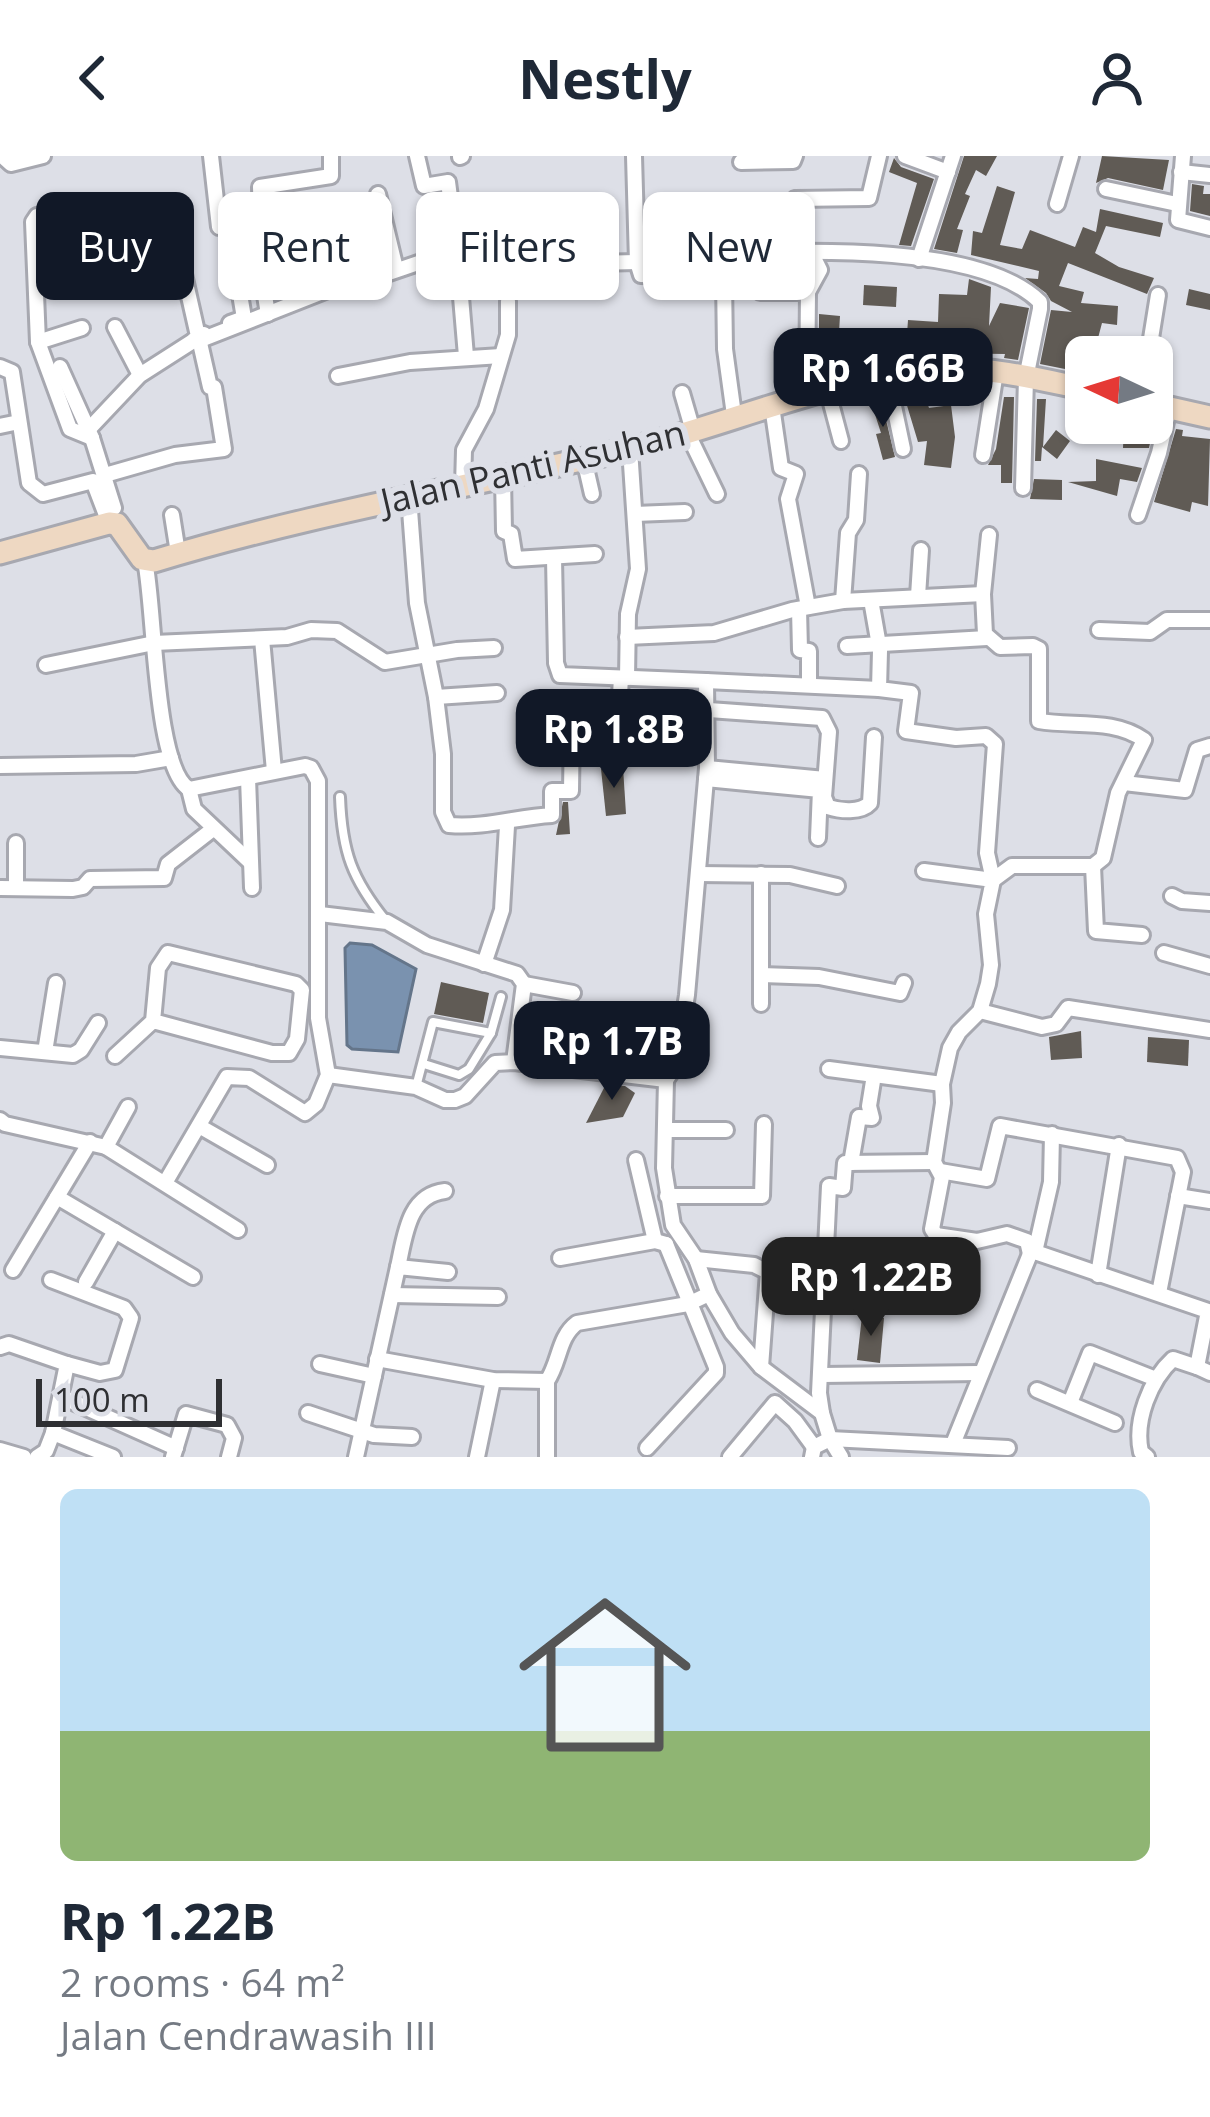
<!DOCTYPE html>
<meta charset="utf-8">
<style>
:root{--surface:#fff;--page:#f2f2f3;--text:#1f2937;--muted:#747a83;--line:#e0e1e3;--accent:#111827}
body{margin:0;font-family:"Open Sans",sans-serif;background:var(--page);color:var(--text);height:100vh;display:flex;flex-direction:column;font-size:45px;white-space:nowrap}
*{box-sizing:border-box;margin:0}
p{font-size:39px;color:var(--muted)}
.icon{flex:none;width:66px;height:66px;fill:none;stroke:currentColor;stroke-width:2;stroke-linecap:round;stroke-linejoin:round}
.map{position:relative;height:1301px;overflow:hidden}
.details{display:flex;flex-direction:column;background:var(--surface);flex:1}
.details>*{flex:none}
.top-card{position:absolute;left:36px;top:36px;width:1140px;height:108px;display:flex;gap:24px}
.needle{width:78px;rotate:274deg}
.controls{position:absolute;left:1065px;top:180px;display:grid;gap:24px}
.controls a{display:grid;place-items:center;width:108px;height:108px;border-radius:18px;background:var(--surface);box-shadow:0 3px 9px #0004;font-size:60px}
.scale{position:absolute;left:36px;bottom:30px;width:186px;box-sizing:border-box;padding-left:12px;border:6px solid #2f3033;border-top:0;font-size:33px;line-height:42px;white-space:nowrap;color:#2f3033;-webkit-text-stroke:9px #dddfe7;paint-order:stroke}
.price{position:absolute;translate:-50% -102px;padding:0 27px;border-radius:24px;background:var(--accent);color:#fff;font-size:39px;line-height:78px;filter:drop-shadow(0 3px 6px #0008)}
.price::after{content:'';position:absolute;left:50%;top:72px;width:36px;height:27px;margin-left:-18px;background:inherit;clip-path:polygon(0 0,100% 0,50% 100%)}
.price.on{background:#222;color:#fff}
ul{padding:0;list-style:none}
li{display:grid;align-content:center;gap:24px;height:636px;padding:0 60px}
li+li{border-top:3px solid var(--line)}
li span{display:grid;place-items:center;height:372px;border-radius:18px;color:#555}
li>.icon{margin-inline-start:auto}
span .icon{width:216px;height:216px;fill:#fffc;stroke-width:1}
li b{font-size:51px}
.tag{padding:0 42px;border-radius:18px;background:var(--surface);box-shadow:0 3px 9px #0004;font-size:42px;line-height:108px}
.tag.on{background:var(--accent);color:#fff}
header{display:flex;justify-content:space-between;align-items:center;height:156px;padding:0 60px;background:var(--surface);font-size:54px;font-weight:700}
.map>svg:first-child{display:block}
</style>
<header><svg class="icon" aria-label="back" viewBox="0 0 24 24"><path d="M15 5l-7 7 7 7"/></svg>Nestly<svg class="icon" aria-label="person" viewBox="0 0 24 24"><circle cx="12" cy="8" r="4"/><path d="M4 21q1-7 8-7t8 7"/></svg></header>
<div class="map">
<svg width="1210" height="1301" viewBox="0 0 1210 1301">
<rect width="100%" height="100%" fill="#dddfe7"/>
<polygon fill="#7a92af" stroke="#64758a" stroke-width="3" points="350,787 372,789 416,813 398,896 352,893 347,889 345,792"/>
<g fill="#605b55">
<polygon points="964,0 997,0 986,20 976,14 965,38 970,40 957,73 963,74 957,97 934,93"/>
<polygon points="1102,0 1169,4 1163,34 1108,22 1096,27"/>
<polygon points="894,2 901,11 934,23 911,90 899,89 917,27 889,16"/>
<polygon points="1192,28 1204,30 1203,38 1210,38 1210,60 1190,55"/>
<polygon points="997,30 1015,36 1000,89 1022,93 1030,74 1075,91 1083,71 1096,76 1100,53 1163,67 1160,81 1106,70 1095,97 1119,111 1154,122 1147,138 1068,107 1059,130 1084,136 1081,147 1118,150 1117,169 1102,167 1093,201 1082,203 1080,216 1040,208 1051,154 1072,156 1051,145 1046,137 1025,122 1038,123 1039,115 971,99 973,75 982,77"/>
<polygon points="969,123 991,131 989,170 1000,147 1029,152 1018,204 1004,202 1005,198 932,197 932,191 903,189 905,202 883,206 880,182 907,178 908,164 938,166 939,138 967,139"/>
<polygon points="864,129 897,131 896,151 863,149"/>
<polygon points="1189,133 1210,138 1210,154 1186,149"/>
<polygon points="819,158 840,160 839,176 819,174"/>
<polygon points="922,231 929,252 951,249 955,281 951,312 924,309 927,285 918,286 902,233 904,236"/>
<polygon points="880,239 895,301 883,304 876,278 881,277 870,243"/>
<polygon points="1004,241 1014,241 1012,327 1001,327 1001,309 988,309 996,293"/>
<polygon points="1037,243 1046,243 1043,291 1056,274 1070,285 1057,303 1042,291 1041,305 1035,305"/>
<polygon points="1124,269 1153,272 1149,292 1123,292"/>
<polygon points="1176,273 1183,274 1182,280 1210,283 1208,350 1192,346 1190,356 1154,346"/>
<polygon points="1096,303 1142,312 1137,326 1120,323 1117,340 1068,326 1096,325"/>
<polygon points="1034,323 1062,324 1062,344 1030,343"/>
<polygon points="623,611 626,658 606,660 601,613"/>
<polygon points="563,646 568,646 570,678 556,679"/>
<polygon points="441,826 489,837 483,867 434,858"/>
<polygon points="1081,875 1082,902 1051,904 1049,881"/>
<polygon points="1148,881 1189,884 1188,910 1147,906"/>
<polygon points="606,928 625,930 635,937 623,961 586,967"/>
<polygon points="862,1160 884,1162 880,1207 857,1204"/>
</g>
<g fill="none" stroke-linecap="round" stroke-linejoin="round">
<g stroke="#a7a8b0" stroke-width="14">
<g id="lane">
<path d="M340 641C342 696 352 723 386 765"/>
<polyline points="491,877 501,841"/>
<polyline points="416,931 433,866 491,877 469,913 459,919 424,908"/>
</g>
</g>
<g stroke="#a7a8b0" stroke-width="20">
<g id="street">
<polyline points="2,0 11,8 43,0"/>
<polyline points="211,0 219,71 337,54"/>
<polyline points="634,0 637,106"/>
<polyline points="905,0 948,16"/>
<polyline points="1183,0 1178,64 1210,72"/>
<polyline points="460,1 462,0"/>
<polyline points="741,6 793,5 795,0"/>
<polyline points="1181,16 1210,19"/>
<polyline points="1106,33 1177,48"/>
<polyline points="378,38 396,113"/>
<polyline points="1057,48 1071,0"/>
<polyline points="261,63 260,31 331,20 331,0"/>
<polyline points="253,66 268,158"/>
<polyline points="230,79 244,162 230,167"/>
<polyline points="457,94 466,200"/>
<polyline points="801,94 795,43 869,42 879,0"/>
<polyline points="805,97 814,102 820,114 808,136 807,241"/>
<path d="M716 98C798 95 979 86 1040 146V153L1026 222 1023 332"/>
<polyline points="459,101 523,89 547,91 550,108 637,106"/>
<polyline points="919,103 953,0"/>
<polyline points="181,105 198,180"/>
<polyline points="637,106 641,119 724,123 725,193 734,259"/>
<polyline points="37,123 112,118"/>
<polyline points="760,136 808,136"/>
<polyline points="115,171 140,219"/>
<polyline points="198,185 348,126 351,130 430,103 431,98 457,94 448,26 424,30 417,0"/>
<polyline points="38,186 82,172"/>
<polyline points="1148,201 1158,139"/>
<polyline points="0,211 12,216 29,327 43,338 93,325 109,367"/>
<polyline points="60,211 92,282 114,352"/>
<polyline points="338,220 410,206 501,200"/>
<polyline points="888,222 903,293"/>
<polyline points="828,236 841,285"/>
<polyline points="682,237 693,275"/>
<polyline points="772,250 781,312 796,318 788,343 808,451"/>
<polyline points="0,270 19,266"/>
<polyline points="89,273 140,219 204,178"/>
<polyline points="687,276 717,338"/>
<polyline points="92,282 70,273 38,186 33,66 37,60 118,59"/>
<polyline points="983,299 996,216"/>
<polyline points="584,303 592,338"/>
<polyline points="105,319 175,299 224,293 214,231 210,231 200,187 194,184"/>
<polyline points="503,321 504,375 511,378 515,403 595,398"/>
<polyline points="463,330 464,294 486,253 508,179 508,145"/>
<path d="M409 341 417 447 436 541 443 598V656L449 669C486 672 516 661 552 659V635H571L572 569 618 572 621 522"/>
<polyline points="635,358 685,356"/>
<polyline points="172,359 178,397"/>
<polyline points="1138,359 1159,297 1169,252"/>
<polyline points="554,402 556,507 560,519 706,525 707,612 687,839 676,909 666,924"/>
<path d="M145 405C155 451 154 611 189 633L305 610 311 612 318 625V862L328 919 316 948 305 957 249 922 227 921 165 1027"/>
<polyline points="918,440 921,394"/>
<path d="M871 444 880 495 879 533 911 537 906 575 956 582 986 580 995 588 987 697 993 724 1012 710H1093L1103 702 1118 637 1144 584C1114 562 1073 571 1039 565V493L1033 490 1000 491 985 478 983 438 989 379"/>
<polyline points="843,445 848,377 856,364 859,318"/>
<polyline points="799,453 800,494 809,495 809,527"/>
<polyline points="1099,474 1150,476 1167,464 1210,464"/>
<polyline points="627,481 714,477 792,454 843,445 983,438"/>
<polyline points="262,483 274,615"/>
<polyline points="847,490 987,482"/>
<polyline points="46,509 154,487 287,481 311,474 337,475 385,506 457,494 494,492"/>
<polyline points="627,522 628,458 638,413 630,293"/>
<polyline points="706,525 879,533"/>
<polyline points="436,541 497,537"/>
<path d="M709 554 822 562 829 576 824 641 828 651C840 655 861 657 870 647L874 581"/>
<polyline points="0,610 136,608 171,602"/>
<polyline points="707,612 825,623"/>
<polyline points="248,622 252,732"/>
<polyline points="706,623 820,634 818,682"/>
<polyline points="1124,627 1185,634 1197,594 1210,590"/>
<polyline points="189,633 194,653 250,706"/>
<polyline points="1093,710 1096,775 1142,779"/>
<polyline points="924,715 993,724 986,758 991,809 988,828 980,855 959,876 950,892 942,928 943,947 934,1006 942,1021 932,1073 936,1079 977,1085 1007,1078 1027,1085 1030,1098"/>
<polyline points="698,718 790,719 837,730"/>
<polyline points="761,718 761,848"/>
<polyline points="0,732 73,733 83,731 90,723 164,722 168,708 213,673"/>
<polyline points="16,732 16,687"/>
<polyline points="1172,740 1182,745 1210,747"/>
<polyline points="320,758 387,766 427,789 517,818 524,828 514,906"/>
<polyline points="1164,797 1210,810"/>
<polyline points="484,808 502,754 507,670 504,667"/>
<polyline points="761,819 819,821 900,837 904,827"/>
<polyline points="524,828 573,837"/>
<polyline points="980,855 1042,871 1056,868 1068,852 1210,874"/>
<polyline points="0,892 73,899 81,894 98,867"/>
<polyline points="45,896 56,827"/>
<polyline points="115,900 153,865 158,812 168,797 296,828 302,834 297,883 289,897 272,897 153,865"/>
<polyline points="829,913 942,928"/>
<polyline points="328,919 416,931 445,944 455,944 465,940 495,907 514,906 666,924"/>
<polyline points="666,924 664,1012 673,1069 696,1103 709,1138 732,1177 761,1211 822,1257 830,1283 841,1301"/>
<polyline points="0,964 5,968 106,991 238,1074"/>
<polyline points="199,970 267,1009"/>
<polyline points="667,974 726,974"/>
<polyline points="106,991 128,951"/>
<polyline points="636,1004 655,1085"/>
<polyline points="851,1007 859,961 872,962 869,950 874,919"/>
<polyline points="940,1015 987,1023 1000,970 1177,1002 1183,1016 1159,1137"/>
<polyline points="667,1040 762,1040 764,968"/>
<polyline points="1178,1040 1210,1045"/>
<polyline points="57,1041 193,1121"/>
<polyline points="1035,1096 1051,1026 1052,978"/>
<polyline points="560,1102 655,1085 666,1088"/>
<polyline points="696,1103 754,1109 768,1116 761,1211"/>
<path d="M398 1111C405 1080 408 1039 445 1035"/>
<polyline points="13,1114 90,986"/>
<polyline points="1098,1119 1119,989"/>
<polyline points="51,1124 124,1152 131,1162 115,1214 100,1217 67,1208"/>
<polyline points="86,1126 115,1075"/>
<polyline points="392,1139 498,1141"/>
<polyline points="0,1191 9,1188 67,1208 53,1277"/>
<path d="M377 1203 493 1224 547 1225C560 1206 558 1181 577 1167L688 1148 709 1138"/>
<polyline points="320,1208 374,1220"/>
<polyline points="822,1219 980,1217"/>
<polyline points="1037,1234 1115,1267"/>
<polyline points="62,1241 176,1292"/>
<polyline points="1070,1247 1090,1197 1156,1223"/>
<polyline points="308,1257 374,1279 412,1281"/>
<polyline points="822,1257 819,1237 829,1030 843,1032 845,1007 934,1006"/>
<polyline points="953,1288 1030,1098 1035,1096 1208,1155 1197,1211 1210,1217"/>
<polyline points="647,1292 716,1217 716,1211 666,1088"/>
<polyline points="0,1294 24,1301"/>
<polyline points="37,1301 46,1295 53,1277 113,1301"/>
<polyline points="173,1301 186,1258 227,1269 234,1282 229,1301"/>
<polyline points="356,1301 398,1111 448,1116"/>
<polyline points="477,1301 493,1224"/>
<polyline points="547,1301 547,1225"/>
<polyline points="730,1301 775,1247 795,1265 814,1291"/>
<polyline points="812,1301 814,1291 830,1283 1008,1292"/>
<path d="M1147 1301 1141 1296C1134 1265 1150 1224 1173 1203L1197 1211"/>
</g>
</g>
<g stroke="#a7a8b0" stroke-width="27">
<g id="secondary">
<polyline points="1152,248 1210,261"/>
<path d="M0 397 109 367 117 368 142 403 154 405C309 358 468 331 624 294 732 269 838 217 951 213 996 212 1042 224 1086 233"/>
</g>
</g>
<use href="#lane" stroke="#fff" stroke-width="8"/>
<use href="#street" stroke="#fff" stroke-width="14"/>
<use href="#secondary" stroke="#eed8c2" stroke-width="21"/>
</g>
<g text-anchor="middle" stroke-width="12" stroke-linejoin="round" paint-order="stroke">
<g font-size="36" fill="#2f3033" stroke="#dddfe7">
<text transform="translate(533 311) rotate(-13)" y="13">Jalan Panti Asuhan</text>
</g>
</g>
</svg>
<div class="controls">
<a><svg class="needle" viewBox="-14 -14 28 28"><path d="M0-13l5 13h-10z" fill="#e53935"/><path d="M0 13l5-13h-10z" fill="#747a83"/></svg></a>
</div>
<div class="scale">100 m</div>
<b class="price" style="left:883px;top:274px">Rp 1.66B</b>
<b class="price" style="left:614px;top:635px">Rp 1.8B</b>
<b class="price" style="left:612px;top:947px">Rp 1.7B</b>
<b class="price on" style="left:871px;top:1183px">Rp 1.22B</b>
<div class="top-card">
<a class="tag on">Buy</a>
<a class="tag">Rent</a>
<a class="tag">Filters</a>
<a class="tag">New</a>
</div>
</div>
<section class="details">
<ul>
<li><span style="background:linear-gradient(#bfe0f5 65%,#8fb573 0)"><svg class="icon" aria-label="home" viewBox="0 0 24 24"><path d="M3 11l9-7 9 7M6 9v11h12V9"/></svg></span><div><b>Rp 1.22B</b><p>2 rooms · 64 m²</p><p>Jalan Cendrawasih III</p></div></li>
</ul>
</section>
